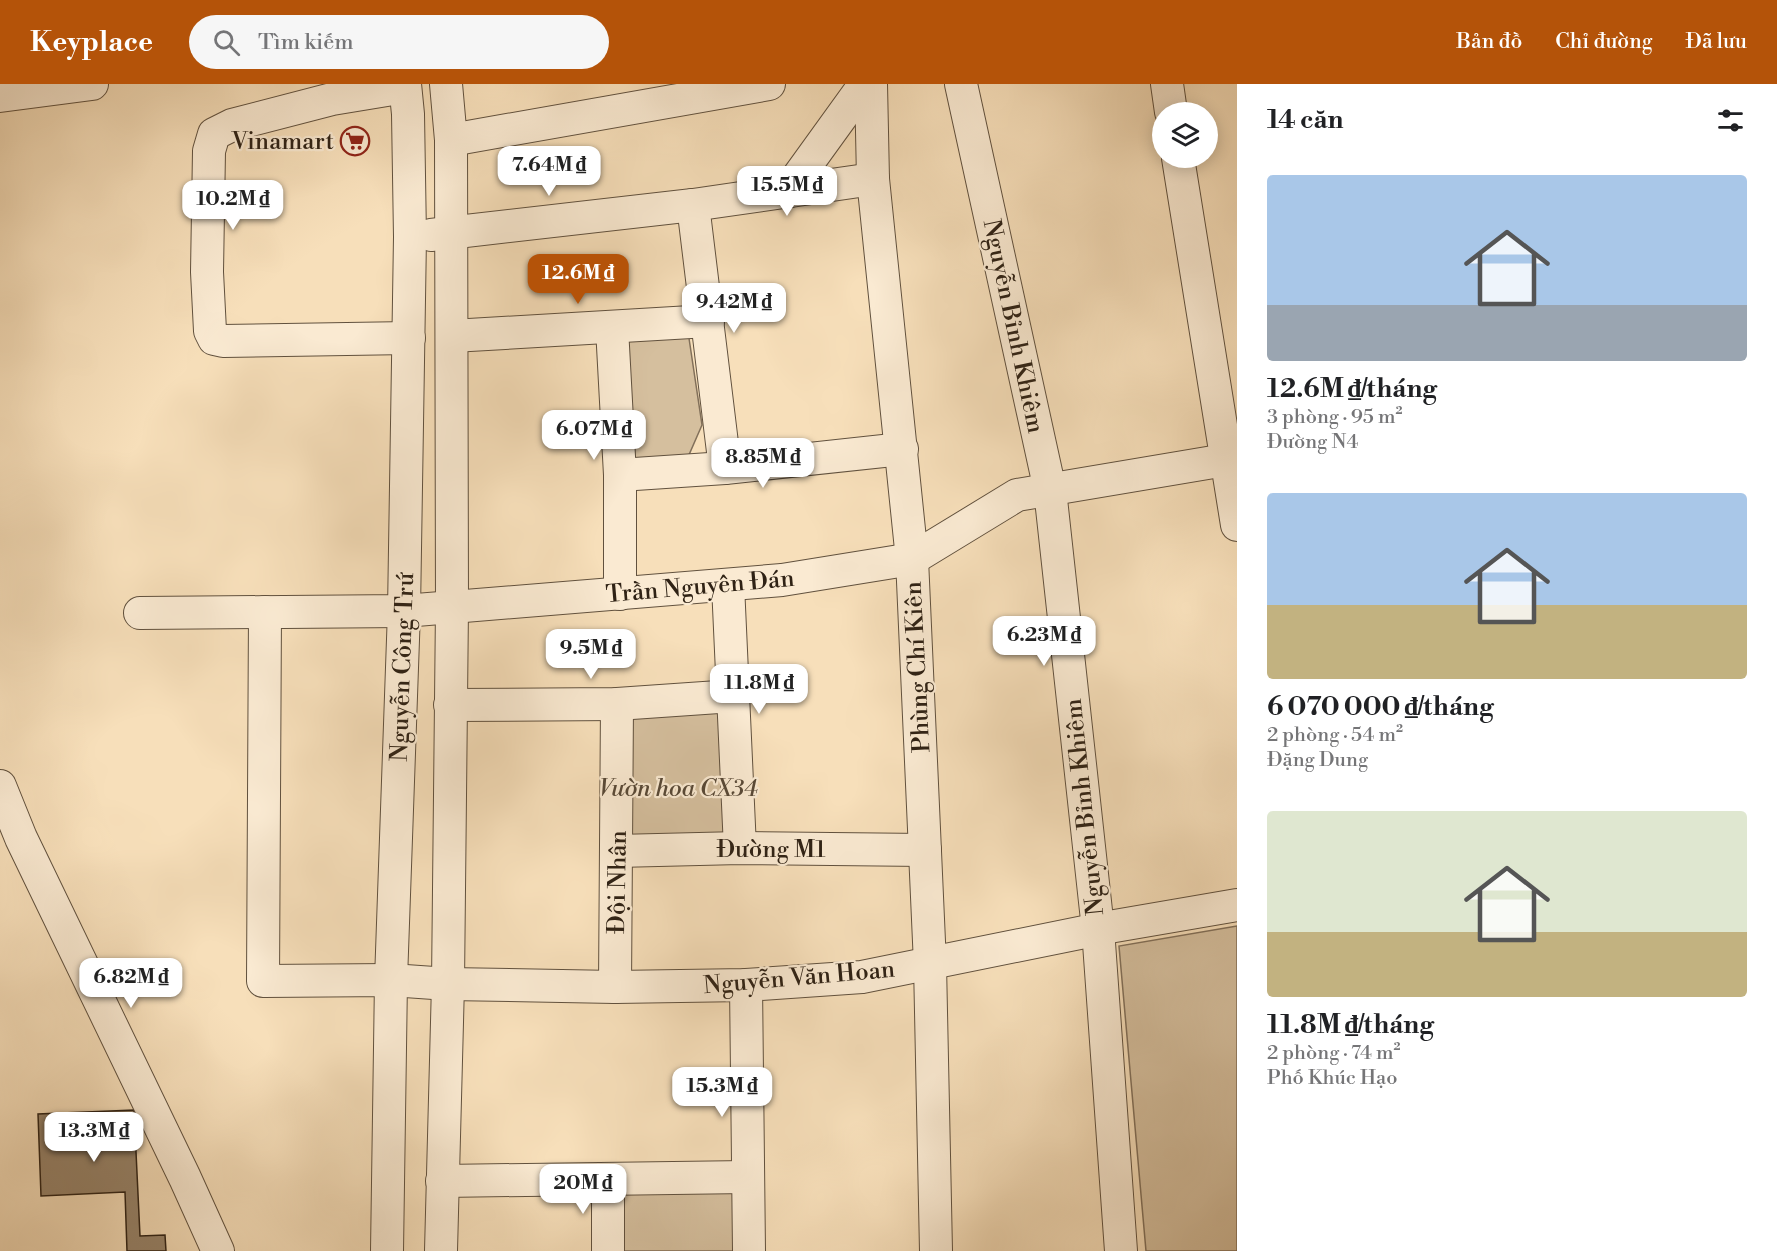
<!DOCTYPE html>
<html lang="vi">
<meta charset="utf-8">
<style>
:root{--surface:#fff;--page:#f6f6f6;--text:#202124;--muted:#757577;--accent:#b45309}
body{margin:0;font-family:"Libre Bodoni",serif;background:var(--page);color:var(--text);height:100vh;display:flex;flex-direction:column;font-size:22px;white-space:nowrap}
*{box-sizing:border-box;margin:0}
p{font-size:20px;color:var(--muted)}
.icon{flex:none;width:33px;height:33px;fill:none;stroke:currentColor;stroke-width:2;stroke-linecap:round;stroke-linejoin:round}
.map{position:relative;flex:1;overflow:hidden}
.side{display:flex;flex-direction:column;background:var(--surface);width:540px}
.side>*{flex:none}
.controls{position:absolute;left:1152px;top:18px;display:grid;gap:12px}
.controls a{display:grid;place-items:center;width:66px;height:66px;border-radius:50%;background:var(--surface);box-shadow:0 3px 15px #0003;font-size:30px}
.price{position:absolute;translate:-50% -51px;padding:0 14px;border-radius:12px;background:#fff;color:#222;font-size:20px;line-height:39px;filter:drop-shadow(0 2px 3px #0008)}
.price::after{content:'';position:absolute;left:50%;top:36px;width:18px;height:14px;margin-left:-9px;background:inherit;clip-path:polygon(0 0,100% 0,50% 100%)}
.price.active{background:var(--accent);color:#fff}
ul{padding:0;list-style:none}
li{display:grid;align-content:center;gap:12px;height:318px;padding:0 30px}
li span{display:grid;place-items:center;height:186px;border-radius:6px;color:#555}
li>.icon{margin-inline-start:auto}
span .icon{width:108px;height:108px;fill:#fffc;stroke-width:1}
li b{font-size:26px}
h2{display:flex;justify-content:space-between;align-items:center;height:72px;padding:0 30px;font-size:26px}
header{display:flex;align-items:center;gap:36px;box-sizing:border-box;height:84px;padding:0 30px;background:var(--accent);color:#fff}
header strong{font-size:28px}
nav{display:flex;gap:33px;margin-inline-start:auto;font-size:21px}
.search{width:420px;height:54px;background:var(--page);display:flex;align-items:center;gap:15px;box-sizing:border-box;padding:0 21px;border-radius:33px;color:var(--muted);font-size:22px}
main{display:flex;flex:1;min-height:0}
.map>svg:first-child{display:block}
</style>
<header>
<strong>Keyplace</strong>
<div class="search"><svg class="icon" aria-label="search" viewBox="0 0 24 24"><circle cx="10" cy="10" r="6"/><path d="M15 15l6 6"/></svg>Tìm kiếm</div>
<nav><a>Bản đồ</a><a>Chỉ đường</a><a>Đã lưu</a></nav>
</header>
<main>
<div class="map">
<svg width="1237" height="1167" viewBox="0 0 1237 1167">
<rect width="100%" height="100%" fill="#f7dfba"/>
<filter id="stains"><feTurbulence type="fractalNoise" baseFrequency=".00333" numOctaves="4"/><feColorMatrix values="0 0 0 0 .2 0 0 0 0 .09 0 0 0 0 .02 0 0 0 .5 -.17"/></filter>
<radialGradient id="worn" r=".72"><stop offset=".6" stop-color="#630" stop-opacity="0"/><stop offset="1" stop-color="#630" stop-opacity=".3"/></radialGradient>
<g fill="#d5bf9e" stroke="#82705a" stroke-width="1.5">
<polygon points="687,241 702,341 688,373 620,391 612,244"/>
<polygon points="707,619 721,630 728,750 630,753 630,626"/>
<polygon points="1237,842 1237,1167 1146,1167 1119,862"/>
<polygon points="747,1093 749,1167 608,1167 608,1095"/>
</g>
<polygon fill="#97846b" stroke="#2f2215" stroke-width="1.5" points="134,1026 140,1152 165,1151 166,1167 127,1167 125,1108 41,1112 38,1030"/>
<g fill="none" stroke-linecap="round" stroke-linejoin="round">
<g stroke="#61513e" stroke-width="34">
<g id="minor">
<polyline points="871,0 873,95 912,475 930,880 936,1167"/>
<polyline points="961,0 1050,406 1098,845 1121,1167"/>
<polyline points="1167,0 1171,28"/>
<polyline points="405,3 332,15 232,41 214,50 209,67 207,188 210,247 214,255 223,257 409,254"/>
<polyline points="0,12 92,0"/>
<polyline points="451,56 769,0"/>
<polyline points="1178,74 1237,441"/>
<polyline points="787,108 865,0"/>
<polyline points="693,121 725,384"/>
<polyline points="431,151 693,121 873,95"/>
<polyline points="612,244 620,391 620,510"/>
<polyline points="452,252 708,237"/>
<polyline points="620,391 725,384 902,365"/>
<polyline points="728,501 740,764"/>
<polyline points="265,528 263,897 391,896 448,900 615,903 746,901 862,893 1109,843 1237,821"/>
<polyline points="140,529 404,527 782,496 912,475 1017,411 1237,374"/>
<polyline points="450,621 617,620 733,612"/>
<polyline points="0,702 21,754 185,1094 218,1167"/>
<polyline points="617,767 740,764 925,766"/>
<polyline points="746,901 749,1167"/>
<polyline points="615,903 617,620"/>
<polyline points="442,1097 747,1093"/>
<polyline points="387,1167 391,896 404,527 410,153 408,30 405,0"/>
<polyline points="441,1167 448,900 452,523 451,56 446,0"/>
<polyline points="608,1167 608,1095"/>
</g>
</g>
<use href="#minor" stroke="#faead2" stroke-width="32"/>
</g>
<defs>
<g id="supermarket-ring" transform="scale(1.5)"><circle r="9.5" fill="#faead2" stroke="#8f2418" stroke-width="1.5"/><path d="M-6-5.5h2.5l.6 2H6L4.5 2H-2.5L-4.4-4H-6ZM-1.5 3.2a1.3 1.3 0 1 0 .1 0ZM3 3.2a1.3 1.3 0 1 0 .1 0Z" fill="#8f2418"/></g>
</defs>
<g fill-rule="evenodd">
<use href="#supermarket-ring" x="355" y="57"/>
</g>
<g text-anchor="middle" stroke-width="4.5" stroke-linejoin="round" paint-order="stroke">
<g font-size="24" fill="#2f2215" stroke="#faead2" text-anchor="end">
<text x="334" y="65">Vinamart</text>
</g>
<g font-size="24" fill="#2f2215" stroke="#faead2">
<text transform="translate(1014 242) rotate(78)" y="8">Nguyễn Bỉnh Khiêm</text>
<text transform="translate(700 502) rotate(-5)" y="8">Trần Nguyên Đán</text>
<text transform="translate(402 583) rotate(-88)" y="8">Nguyễn Công Trứ</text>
<text transform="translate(917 583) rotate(-93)" y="8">Phùng Chí Kiên</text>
<text transform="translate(1084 723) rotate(-96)" y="8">Nguyễn Bỉnh Khiêm</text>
<text x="771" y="773">Đường M1</text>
<text transform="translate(617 798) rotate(-89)" y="8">Đội Nhân</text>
<text transform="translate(799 893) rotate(-5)" y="8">Nguyễn Văn Hoan</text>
</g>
<g font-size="24" font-style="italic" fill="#584937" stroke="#faead2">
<text x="678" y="712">Vườn hoa CX34</text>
</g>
</g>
<rect width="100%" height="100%" filter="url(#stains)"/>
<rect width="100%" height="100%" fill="url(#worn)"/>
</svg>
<div class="controls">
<a><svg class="icon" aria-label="layers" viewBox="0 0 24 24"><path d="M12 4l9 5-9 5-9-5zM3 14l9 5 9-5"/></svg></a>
</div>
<b class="price" style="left:549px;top:113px">7.64M ₫</b>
<b class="price" style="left:787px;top:133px">15.5M ₫</b>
<b class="price" style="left:233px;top:147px">10.2M ₫</b>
<b class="price active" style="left:578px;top:221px">12.6M ₫</b>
<b class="price" style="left:734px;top:250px">9.42M ₫</b>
<b class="price" style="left:594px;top:377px">6.07M ₫</b>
<b class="price" style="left:763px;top:405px">8.85M ₫</b>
<b class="price" style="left:1044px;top:583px">6.23M ₫</b>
<b class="price" style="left:591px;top:596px">9.5M ₫</b>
<b class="price" style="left:759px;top:631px">11.8M ₫</b>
<b class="price" style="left:131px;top:925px">6.82M ₫</b>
<b class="price" style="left:722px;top:1034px">15.3M ₫</b>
<b class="price" style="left:94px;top:1079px">13.3M ₫</b>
<b class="price" style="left:583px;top:1131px">20M ₫</b>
</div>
<section class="side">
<h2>14 căn<svg class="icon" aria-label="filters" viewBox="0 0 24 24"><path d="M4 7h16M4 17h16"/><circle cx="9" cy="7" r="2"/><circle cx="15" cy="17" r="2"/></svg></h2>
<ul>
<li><span style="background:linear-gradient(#a9c7e8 70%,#9aa5b1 0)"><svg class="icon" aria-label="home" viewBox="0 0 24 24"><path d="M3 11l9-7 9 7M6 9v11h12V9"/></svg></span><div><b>12.6M ₫/tháng</b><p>3 phòng · 95 m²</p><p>Đường N4</p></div></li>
<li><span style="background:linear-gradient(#a9c7e8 60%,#c2b280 0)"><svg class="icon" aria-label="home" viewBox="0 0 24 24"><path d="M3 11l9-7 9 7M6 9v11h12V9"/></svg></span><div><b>6 070 000 ₫/tháng</b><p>2 phòng · 54 m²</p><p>Đặng Dung</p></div></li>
<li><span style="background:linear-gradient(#dfe7d0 65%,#c2b280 0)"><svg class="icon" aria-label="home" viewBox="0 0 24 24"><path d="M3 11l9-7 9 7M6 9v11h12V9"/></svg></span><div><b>11.8M ₫/tháng</b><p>2 phòng · 74 m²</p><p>Phố Khúc Hạo</p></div></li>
</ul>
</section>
</main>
